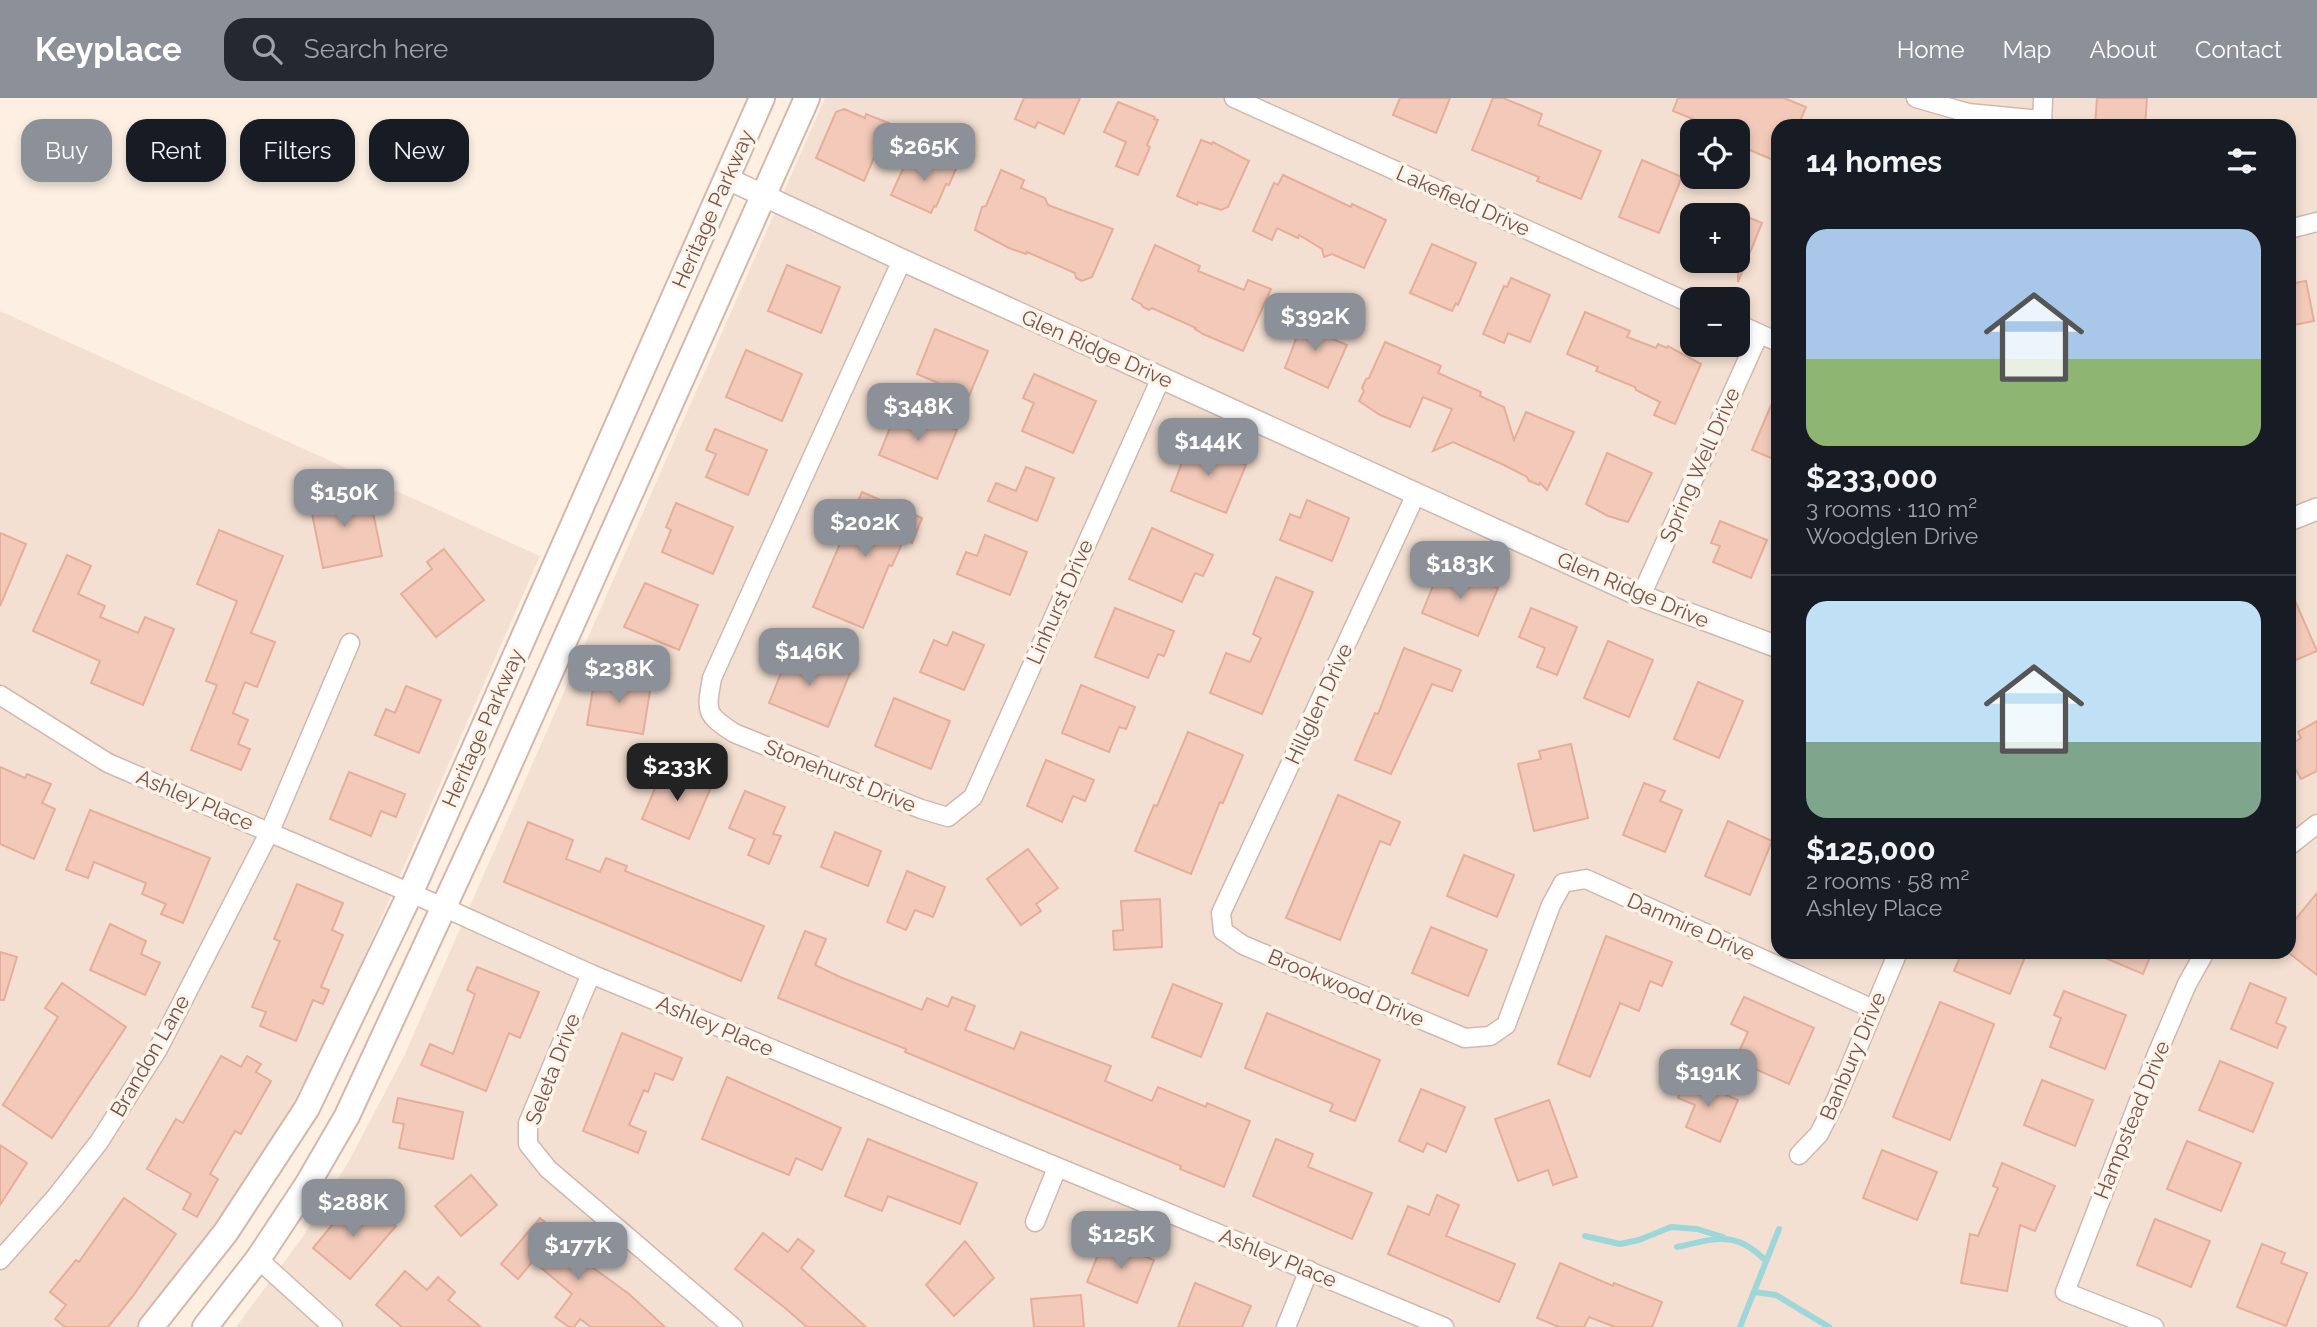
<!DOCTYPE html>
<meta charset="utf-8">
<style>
:root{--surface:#171b24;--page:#242831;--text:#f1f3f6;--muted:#9ea1a6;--line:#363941;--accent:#8c9099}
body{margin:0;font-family:Raleway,sans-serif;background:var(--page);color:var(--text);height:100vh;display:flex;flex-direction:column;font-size:26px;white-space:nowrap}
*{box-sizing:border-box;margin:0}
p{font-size:23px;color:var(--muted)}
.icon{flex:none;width:38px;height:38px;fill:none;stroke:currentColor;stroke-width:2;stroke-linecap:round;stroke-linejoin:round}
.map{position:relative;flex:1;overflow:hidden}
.details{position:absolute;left:1771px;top:21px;width:525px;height:840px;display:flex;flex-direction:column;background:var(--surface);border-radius:21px;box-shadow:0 4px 10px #0003}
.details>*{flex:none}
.top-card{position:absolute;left:21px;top:21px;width:665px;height:63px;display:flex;gap:14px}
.fabs{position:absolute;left:1680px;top:21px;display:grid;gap:14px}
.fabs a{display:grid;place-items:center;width:70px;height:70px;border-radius:14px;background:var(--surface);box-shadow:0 4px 10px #0003;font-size:35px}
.price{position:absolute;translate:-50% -60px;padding:0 16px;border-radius:14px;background:var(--accent);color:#fff;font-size:23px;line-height:46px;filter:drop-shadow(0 2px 4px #0008)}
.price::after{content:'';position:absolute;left:50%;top:42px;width:21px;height:16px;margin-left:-10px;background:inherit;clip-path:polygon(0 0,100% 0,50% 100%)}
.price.on{background:#222;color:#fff}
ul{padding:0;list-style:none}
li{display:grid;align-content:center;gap:14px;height:371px;padding:0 35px}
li+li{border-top:2px solid var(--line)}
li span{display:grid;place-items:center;height:217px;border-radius:21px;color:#555}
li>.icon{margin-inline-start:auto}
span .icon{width:126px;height:126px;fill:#fffc;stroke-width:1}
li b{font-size:30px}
h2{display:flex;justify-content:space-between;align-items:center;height:84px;padding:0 35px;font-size:30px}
.chip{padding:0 24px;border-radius:21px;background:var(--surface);box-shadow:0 4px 10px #0003;font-size:24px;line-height:63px}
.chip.on{background:var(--accent);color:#fff}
header{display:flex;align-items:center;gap:42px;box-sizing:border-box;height:98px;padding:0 35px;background:var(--accent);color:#fff}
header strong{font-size:33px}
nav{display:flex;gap:38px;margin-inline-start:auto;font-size:24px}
.search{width:490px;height:63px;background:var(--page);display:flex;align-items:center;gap:18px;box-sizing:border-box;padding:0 24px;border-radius:21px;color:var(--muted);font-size:26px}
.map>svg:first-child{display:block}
</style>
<header>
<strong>Keyplace</strong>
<div class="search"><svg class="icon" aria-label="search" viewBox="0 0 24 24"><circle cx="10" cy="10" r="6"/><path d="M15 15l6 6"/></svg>Search here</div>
<nav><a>Home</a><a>Map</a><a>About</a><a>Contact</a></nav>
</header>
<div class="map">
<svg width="2317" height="1229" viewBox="0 0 2317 1229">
<rect width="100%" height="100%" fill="#fdf0e3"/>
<g fill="#f4e0d2" fill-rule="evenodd">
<path d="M825 0H2317V1229H236L302 1140 350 1061 404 958ZM1778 28H2289V854H1778ZM1692 33H1738V79H1692ZM1692 117H1738V163H1692ZM1692 201H1738V247H1692Z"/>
<polygon points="0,213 540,458 305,994 199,1152 137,1229 0,1229"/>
</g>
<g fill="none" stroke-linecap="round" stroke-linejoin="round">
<g stroke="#9dd7d9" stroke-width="6">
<polyline points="1585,1138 1620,1146 1639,1142 1671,1129 1697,1131 1723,1139"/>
<path d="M1677 1149C1715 1141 1735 1131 1766 1163"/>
<polyline points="1754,1194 1776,1197 1829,1229"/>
<polyline points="1740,1229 1779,1131"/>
</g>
</g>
<g fill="#f3caba" stroke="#e6ad9a" stroke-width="2">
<polygon points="1024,0 1080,0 1064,36 1038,24 1035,30 1015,21"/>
<polygon points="1400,0 1450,0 1436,35 1393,17"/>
<polygon points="1493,0 1503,0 1542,16 1538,27 1601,53 1581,101 1537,83 1539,79 1472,52"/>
<polygon points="1678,0 1784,0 1806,9 1798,28 1778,28 1778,64 1738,47 1738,33 1722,33 1673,13"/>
<polygon points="2097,0 2147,0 2145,28 2095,28"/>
<polygon points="1118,4 1155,19 1154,21 1158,22 1147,47 1150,49 1138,77 1116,68 1126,44 1104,34"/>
<polygon points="844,11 865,20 866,16 889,25 864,83 816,60 836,14"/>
<polygon points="1201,42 1212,46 1213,44 1249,63 1228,109 1221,112 1198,104 1197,107 1177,98"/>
<polygon points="937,57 958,66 949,87 946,86 936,109 934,108 931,115 891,97 907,62 930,72"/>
<polygon points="1642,62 1682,79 1659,135 1619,119"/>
<polygon points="1001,72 1024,82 1021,90 1045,100 1048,107 1113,131 1092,179 1082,183 1076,180 1075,175 1027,154 1026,156 1009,150 975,132 982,109 986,108"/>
<polygon points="1283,77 1351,109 1352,106 1386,122 1364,170 1332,156 1324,159 1322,151 1299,137 1298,140 1277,130 1272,142 1253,133 1274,85 1278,87"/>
<polygon points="1738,115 1762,125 1738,184"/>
<polygon points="1432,146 1476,165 1458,207 1456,205 1452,213 1410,195"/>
<polygon points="1155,147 1200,168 1198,173 1244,192 1248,182 1271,191 1243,253 1203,236 1195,231 1196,230 1152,210 1149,212 1143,209 1141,206 1132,201"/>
<polygon points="787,167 840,189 821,235 768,213"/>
<polygon points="1511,180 1550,197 1530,244 1508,235 1504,245 1483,236 1504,188 1507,189"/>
<polygon points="2306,183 2314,223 2289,228 2289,186"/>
<polygon points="1585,214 1630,233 1627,239 1656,250 1658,246 1667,250 1668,248 1701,266 1675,326 1654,317 1660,304 1636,292 1635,289 1596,273 1598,269 1567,256"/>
<polygon points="1305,217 1328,227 1323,237 1347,247 1328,290 1285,270"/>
<polygon points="935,231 988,253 969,298 917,276"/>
<polygon points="1385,244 1441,268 1438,275 1481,294 1480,298 1504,309 1514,342 1526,314 1574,334 1547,392 1540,385 1539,387 1529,383 1527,379 1504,367 1453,344 1433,353 1452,311 1423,299 1410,329 1380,317 1359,303 1364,293 1362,290 1366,281 1369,280"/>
<polygon points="746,252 802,276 782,323 726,299"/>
<polygon points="1034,276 1096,303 1073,355 1022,333 1034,305 1023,300"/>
<polygon points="1778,291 1778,363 1752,352"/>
<polygon points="899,308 957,332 937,381 879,357"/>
<polygon points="715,331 767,352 748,397 706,379 716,356 706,352"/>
<polygon points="1190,344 1246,367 1226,415 1171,393"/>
<polygon points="1607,355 1652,375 1628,424 1608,418 1586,406"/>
<polygon points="1026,369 1054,380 1037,423 988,403 996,385 1016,393"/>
<polygon points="336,390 339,406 370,400 382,458 323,470 308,396"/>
<polygon points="862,394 922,420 912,445 904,441 892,468 889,467 863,530 813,509"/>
<polygon points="1307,402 1349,420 1332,463 1280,442 1290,416 1300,420"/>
<polygon points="676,405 733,429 713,476 662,454 671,432 666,429"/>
<polygon points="1720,423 1767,442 1751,480 1713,464 1720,448 1711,445"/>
<polygon points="1152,430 1213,457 1203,478 1195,475 1182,504 1129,481"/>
<polygon points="219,432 283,458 251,535 275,544 257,589 245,584 233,615 248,622 238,646 250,651 241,672 191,652 217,587 206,583 237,503 197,486"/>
<polygon points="0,435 26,446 0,508"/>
<polygon points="985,437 1027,454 1010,497 957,476 966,454 977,458"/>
<polygon points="444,451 484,502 436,539 401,496 432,471 427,464"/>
<polygon points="67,457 91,468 78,496 105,508 100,519 138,535 145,519 174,531 143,607 91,585 100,563 33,533"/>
<polygon points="1441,468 1498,490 1478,538 1422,515"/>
<polygon points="1276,479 1313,494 1262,616 1210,595 1226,555 1250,564 1261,540 1253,536"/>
<polygon points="645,485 698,507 679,552 624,529"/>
<polygon points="2289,489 2317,553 2294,563 2289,550"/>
<polygon points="1115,510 1174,533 1164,558 1158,556 1148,580 1095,559"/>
<polygon points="1531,510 1577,529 1557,577 1537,569 1545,550 1519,539"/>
<polygon points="953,534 984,547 964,592 920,574 934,542 947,548"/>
<polygon points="1608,543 1653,562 1629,619 1584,600"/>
<polygon points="791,550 850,575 828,629 769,605"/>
<polygon points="1404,550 1461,572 1452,593 1432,586 1391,676 1355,662 1375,615 1378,616"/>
<polygon points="595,578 651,587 643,636 587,627"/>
<polygon points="1698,584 1743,603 1719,660 1674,641"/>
<polygon points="1081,587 1135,609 1126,631 1119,629 1109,654 1062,635"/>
<polygon points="406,588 441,602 419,655 375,637 386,611 395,615"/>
<polygon points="894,600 950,623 931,671 875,648"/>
<polygon points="2317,623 2317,673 2301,681 2289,660 2289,647 2301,640 2298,634"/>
<polygon points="1188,634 1243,657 1223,705 1220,704 1191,776 1135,753 1154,707 1157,708"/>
<polygon points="1571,646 1588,720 1534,733 1518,666 1541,661 1539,653"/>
<polygon points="1046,662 1094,682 1085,703 1073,698 1062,724 1027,708"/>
<polygon points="0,669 25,680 27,676 51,686 42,705 55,711 34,761 0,746"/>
<polygon points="664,669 711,689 689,741 642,721"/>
<polygon points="349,674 405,696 396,719 381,713 371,738 330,721"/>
<polygon points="1644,685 1665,693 1660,703 1682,712 1665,754 1623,737"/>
<polygon points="745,693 785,709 773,736 781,738 769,766 748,757 755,741 729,730"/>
<polygon points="1338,697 1400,724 1390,747 1380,743 1340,842 1286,820"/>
<polygon points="90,712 210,760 183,825 161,816 166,806 142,796 146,785 94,764 88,780 66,772"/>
<polygon points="1728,723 1772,743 1750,797 1705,778"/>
<polygon points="528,724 573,742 566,761 600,774 606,760 627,768 625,773 764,828 741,883 504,784"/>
<polygon points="835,734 881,753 868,788 821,769"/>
<polygon points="1028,751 1058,790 1036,806 1041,813 1021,827 987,781"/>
<polygon points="1464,757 1514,777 1497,819 1447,798"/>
<polygon points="907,773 945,789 933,819 915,812 906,832 887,824"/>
<polygon points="297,786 343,805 332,832 343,837 321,889 329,892 323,906 313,902 296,943 260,928 266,914 252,909 280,843 274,841"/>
<polygon points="2317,795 2317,877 2289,855 2289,829"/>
<polygon points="1160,801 1162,849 1114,852 1113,833 1123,832 1121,803"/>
<polygon points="110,826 146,843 141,856 160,865 145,897 90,872"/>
<polygon points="1431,829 1487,852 1468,898 1412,875"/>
<polygon points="805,833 826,841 815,867 840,879 922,912 927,900 948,909 952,899 975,908 965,932 1014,951 1021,934 1111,968 1105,983 1152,1003 1158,989 1206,1009 1207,1005 1250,1023 1224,1089 1180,1071 1181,1068 905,954 906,951 778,900"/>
<polygon points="1606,838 1672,864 1662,888 1650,883 1639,913 1620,905 1590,979 1558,966"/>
<polygon points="0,854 17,859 4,902 0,902"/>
<polygon points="1962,854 2027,854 2010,896 1954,873"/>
<polygon points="2091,854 2152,854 2143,876"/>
<polygon points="477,869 539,894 520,940 509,935 486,993 421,967 430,946 453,956 475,896 467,892"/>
<polygon points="62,885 126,929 52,1040 3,1007 58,919 45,910"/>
<polygon points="2250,885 2286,900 2276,925 2286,929 2277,950 2231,931"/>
<polygon points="1173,886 1222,906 1201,959 1152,939"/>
<polygon points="2064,893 2126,917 2105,971 2050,949 2061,920 2054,917"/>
<polygon points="1744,899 1814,930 1789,986 1735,962 1748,934 1731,926"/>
<polygon points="1940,904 1994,926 1950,1042 1893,1019"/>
<polygon points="1267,915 1380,962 1355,1023 1330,1013 1333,1006 1245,970"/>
<polygon points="622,935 682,960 673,982 655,975 648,994 644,992 629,1027 646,1034 638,1055 583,1033"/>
<polygon points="221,958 241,969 247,958 261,966 256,974 271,983 241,1036 235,1033 210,1076 218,1081 197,1119 183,1111 191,1096 147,1071 176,1021 183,1025"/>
<polygon points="2220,963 2273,985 2253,1034 2199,1012"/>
<polygon points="727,979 841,1030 822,1072 796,1060 789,1077 702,1041"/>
<polygon points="1686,980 1738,1002 1720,1044 1686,1029 1695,1007 1678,1000"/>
<polygon points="2042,982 2093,1002 2075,1048 2024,1027"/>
<polygon points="1421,991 1465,1009 1446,1054 1427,1045 1423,1054 1399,1043"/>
<polygon points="398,1000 463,1014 453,1061 399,1050 404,1026 393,1024"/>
<polygon points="1549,1002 1577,1079 1553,1087 1548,1072 1518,1083 1495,1021"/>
<polygon points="868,1041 977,1085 960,1126 888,1098 882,1113 845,1098"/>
<polygon points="1276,1041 1313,1056 1308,1069 1372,1095 1352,1141 1253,1098"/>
<polygon points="2187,1043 2241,1065 2221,1113 2167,1091"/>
<polygon points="0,1047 27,1065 0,1107"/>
<polygon points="1882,1052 1937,1074 1917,1122 1863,1100"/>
<polygon points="2002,1065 2055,1088 2035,1133 2020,1127 2007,1193 1961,1185 1970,1136 1978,1138 1998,1090 1993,1088"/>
<polygon points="471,1077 497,1107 461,1138 435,1108"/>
<polygon points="1437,1097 1459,1107 1446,1138 1515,1166 1499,1204 1388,1156 1408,1108 1429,1117"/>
<polygon points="124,1100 176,1136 133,1198 108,1229 65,1229 55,1221 66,1207 50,1194 76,1162 79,1164"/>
<polygon points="351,1104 371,1121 378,1113 396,1128 350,1181 313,1150"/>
<polygon points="540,1120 580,1154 577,1158 629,1196 665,1229 591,1229 580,1221 574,1229 569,1229 555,1219 572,1196 533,1163 518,1181 501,1166"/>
<polygon points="2155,1121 2210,1143 2191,1189 2137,1167"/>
<polygon points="763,1135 788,1154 798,1141 814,1153 801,1170 866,1229 807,1229 784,1209 735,1171"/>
<polygon points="1104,1142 1154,1162 1137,1205 1087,1184"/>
<polygon points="965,1143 994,1180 954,1218 926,1187"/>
<polygon points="2262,1146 2285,1155 2281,1165 2307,1175 2286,1228 2237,1209"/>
<polygon points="1560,1165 1613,1188 1614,1185 1662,1204 1652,1229 1615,1229 1589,1219 1584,1229 1559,1229 1537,1220"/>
<polygon points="405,1173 427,1192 438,1179 455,1194 448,1202 481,1229 402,1229 376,1207"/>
<polygon points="1195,1185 1251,1208 1242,1229 1178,1229"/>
<polygon points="1081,1197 1084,1229 1034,1229 1031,1201"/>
</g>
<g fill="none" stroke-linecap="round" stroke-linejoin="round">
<g stroke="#d0b8ad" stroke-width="21">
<g id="minor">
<polyline points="1234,0 1692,206"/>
<polyline points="1916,0 1968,15 2042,22"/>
<polyline points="2042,28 2043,0"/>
<polyline points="2289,131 2317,124"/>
<path d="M902 162 712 580C706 614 705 616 734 635L921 711 948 719 973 699 1161 280"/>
<polyline points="1738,226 1778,244"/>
<polyline points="1416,396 1221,815 1223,833 1243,847 1465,940 1490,938 1506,927 1551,807 1563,785 1586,781 1873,911"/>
<polyline points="1641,498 1759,236"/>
<polyline points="0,597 108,665 443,809 591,876 1444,1229"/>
<polyline points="2289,748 2317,726"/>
<polyline points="591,876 528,1025 528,1046 548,1071 733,1229"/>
<polyline points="1799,1057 1819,1036 1835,1004 1898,854"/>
<polyline points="1035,1124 1057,1070"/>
<polyline points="258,1161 333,1229"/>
<polyline points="0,1162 55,1100 99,1044 158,951 270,733 350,545"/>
<polyline points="1286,1229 1309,1172"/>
<polyline points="2154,1229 2065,1194 2157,956 2187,886 2205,854"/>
</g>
</g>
<g stroke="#d0b8ad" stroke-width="24">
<g id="tertiary">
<polyline points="726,80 902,162 1641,498 1778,549"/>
<polyline points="2289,422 2317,411"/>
</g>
</g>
<g stroke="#d4b7aa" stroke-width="28">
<g id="secondary">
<polyline points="151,1229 226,1134 307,1010 410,796 762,0"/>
<polyline points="205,1229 258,1161 307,1087 347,1018 496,696 807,0"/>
</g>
</g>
<use href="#minor" stroke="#fff" stroke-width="18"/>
<use href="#tertiary" stroke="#fff" stroke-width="21"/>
<use href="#secondary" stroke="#fff" stroke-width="24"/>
</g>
<g text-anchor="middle" stroke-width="7" stroke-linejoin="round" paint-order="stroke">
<g font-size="21" fill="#765349" stroke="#fff4ea">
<text transform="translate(1463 103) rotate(24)" y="7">Lakefield Drive</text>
<text transform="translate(713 111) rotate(-66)" y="7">Heritage Parkway</text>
<text transform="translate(1097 251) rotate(24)" y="7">Glen Ridge Drive</text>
<text transform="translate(1700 367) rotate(-66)" y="7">Spring Well Drive</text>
<text transform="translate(1633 492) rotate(23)" y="7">Glen Ridge Drive</text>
<text transform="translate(1060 504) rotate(-66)" y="7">Linhurst Drive</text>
<text transform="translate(1319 606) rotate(-65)" y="7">Hillglen Drive</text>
<text transform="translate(483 630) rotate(-66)" y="7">Heritage Parkway</text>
<text transform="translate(840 678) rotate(22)" y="7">Stonehurst Drive</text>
<text transform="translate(195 702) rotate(23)" y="7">Ashley Place</text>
<text transform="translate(1691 829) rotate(24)" y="7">Danmire Drive</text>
<text transform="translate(1346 890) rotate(23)" y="7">Brookwood Drive</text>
<text transform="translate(715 928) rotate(23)" y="7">Ashley Place</text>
<text transform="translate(150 958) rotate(-60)" y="7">Brandon Lane</text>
<text transform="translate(1853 958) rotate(-67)" y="7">Banbury Drive</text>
<text transform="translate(553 971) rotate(-69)" y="7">Seleta Drive</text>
<text transform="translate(2132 1022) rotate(-68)" y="7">Hampstead Drive</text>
<text transform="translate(1278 1160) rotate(22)" y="7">Ashley Place</text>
</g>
</g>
</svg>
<div class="fabs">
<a><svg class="icon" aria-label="locate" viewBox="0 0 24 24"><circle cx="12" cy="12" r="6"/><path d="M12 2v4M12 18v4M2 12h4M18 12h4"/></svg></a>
<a>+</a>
<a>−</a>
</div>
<b class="price" style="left:924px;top:85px">$265K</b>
<b class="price" style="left:1315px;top:255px">$392K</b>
<b class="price" style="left:918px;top:345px">$348K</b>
<b class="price" style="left:1208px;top:380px">$144K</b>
<b class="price" style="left:344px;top:431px">$150K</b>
<b class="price" style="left:865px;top:461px">$202K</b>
<b class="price" style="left:1460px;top:503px">$183K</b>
<b class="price" style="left:809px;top:590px">$146K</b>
<b class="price" style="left:619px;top:607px">$238K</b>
<b class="price on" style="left:677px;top:705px">$233K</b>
<b class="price" style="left:1708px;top:1011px">$191K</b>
<b class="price" style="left:353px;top:1141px">$288K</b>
<b class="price" style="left:1121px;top:1173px">$125K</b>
<b class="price" style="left:578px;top:1184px">$177K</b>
<div class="top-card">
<a class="chip on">Buy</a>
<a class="chip">Rent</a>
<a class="chip">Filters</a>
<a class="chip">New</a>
</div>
<section class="details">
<h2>14 homes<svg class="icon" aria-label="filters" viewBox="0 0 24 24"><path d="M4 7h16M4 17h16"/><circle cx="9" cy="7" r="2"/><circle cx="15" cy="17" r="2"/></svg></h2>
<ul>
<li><span style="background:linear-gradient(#a9c7e8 60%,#8fb573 0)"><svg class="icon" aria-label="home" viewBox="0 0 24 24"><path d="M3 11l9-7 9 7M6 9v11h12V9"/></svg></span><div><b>$233,000</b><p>3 rooms · 110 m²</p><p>Woodglen Drive</p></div></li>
<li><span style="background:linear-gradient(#bfe0f5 65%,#7fa58c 0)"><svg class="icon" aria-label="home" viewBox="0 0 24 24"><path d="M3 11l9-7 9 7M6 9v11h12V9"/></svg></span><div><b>$125,000</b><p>2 rooms · 58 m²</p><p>Ashley Place</p></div></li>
</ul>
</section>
</div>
